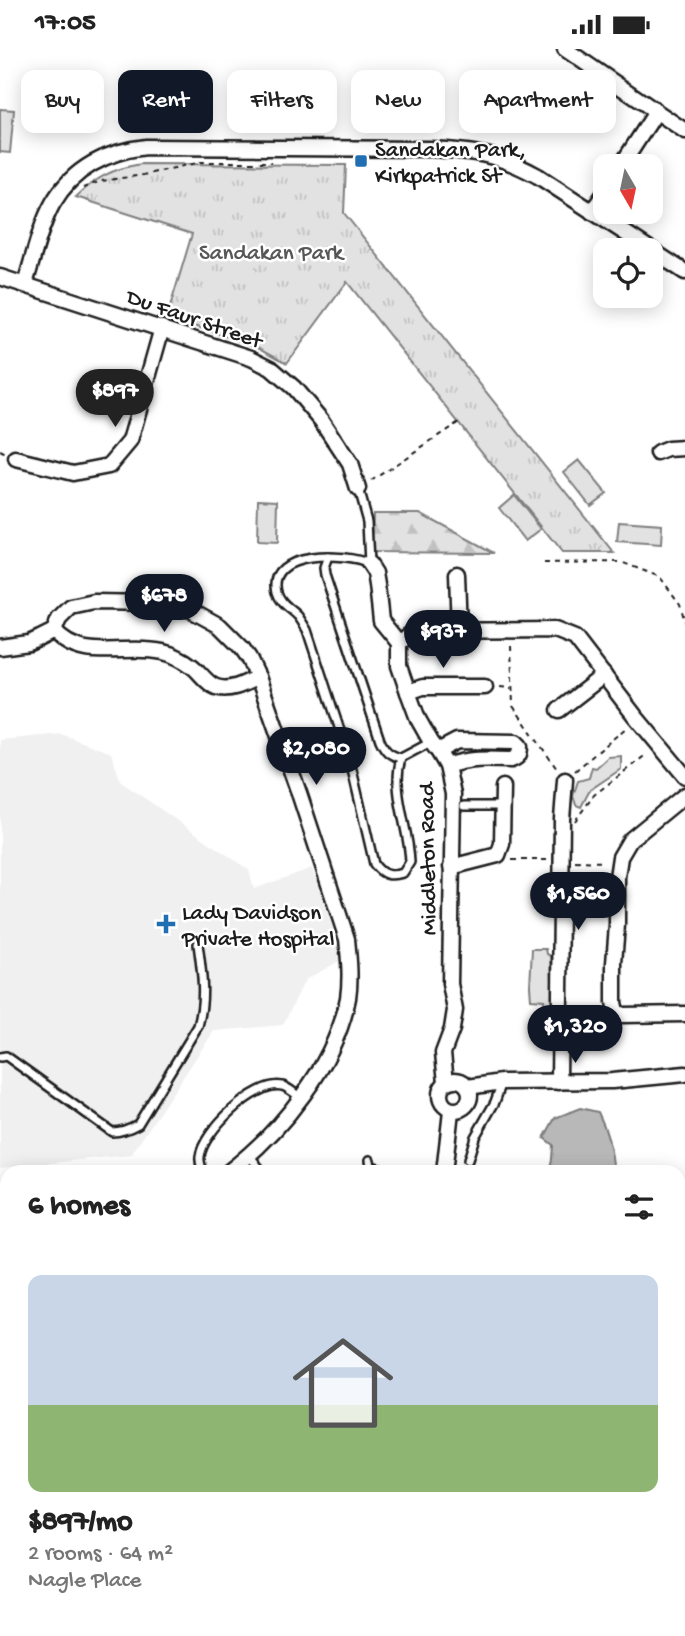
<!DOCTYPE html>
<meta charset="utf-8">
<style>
:root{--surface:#fff;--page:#f6f6f6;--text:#222;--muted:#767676;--accent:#111827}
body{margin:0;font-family:"Gochi Hand",sans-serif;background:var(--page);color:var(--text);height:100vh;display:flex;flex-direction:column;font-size:26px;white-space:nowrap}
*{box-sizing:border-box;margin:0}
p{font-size:23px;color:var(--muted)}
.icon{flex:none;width:38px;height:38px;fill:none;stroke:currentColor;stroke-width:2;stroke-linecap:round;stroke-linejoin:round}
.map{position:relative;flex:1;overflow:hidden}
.sheet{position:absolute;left:0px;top:1116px;width:686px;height:471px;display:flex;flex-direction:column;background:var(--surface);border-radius:21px 21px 0 0;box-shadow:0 4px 18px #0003}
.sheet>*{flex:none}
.top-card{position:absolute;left:21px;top:21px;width:644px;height:63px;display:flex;gap:14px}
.needle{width:46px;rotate:171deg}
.buttons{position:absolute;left:593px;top:105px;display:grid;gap:14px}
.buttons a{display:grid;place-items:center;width:70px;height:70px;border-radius:14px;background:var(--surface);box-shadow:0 4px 18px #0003;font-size:35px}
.price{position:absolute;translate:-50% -60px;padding:0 16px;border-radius:24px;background:var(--accent);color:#fff;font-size:23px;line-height:46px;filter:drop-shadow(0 2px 4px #0008)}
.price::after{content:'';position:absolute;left:50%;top:42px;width:21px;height:16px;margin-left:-10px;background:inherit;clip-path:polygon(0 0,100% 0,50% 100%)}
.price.active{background:#222;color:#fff}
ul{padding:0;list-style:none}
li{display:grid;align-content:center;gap:14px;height:371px;padding:0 28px}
li span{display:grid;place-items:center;height:217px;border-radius:14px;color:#555}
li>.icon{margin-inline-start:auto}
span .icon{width:126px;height:126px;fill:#fffc;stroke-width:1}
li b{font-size:30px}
h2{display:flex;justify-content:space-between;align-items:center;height:84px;padding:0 28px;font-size:30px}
.tag{padding:0 24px;border-radius:14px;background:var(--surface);box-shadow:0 4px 18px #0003;font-size:24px;line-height:63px}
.tag.active{background:var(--accent);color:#fff}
.status{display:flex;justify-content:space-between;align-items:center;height:49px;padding:0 35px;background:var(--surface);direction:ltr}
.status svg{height:19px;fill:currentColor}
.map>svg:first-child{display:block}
</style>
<div class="status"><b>17:05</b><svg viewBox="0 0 49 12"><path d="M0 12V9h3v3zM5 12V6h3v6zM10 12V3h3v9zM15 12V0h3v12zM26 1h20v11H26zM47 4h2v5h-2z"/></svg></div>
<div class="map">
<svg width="685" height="1587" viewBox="0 0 685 1587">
<defs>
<pattern id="forest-firs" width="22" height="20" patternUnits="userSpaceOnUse" patternTransform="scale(1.75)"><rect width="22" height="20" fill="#e2e2e2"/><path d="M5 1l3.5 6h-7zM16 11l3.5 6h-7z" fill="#c1c1c1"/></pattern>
<pattern id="park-tufts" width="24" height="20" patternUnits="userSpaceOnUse" patternTransform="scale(1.75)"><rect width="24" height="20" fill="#e2e2e2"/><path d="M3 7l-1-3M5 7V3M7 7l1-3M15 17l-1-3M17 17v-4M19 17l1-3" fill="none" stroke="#c1c1c1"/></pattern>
</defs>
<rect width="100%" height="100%" fill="#fff"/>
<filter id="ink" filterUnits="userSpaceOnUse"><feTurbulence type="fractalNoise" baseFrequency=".0143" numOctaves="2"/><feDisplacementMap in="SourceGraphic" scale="14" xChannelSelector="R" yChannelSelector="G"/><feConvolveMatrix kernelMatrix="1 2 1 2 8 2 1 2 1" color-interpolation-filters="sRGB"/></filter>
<g filter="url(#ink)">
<polygon fill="#f0f0f0" points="61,685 111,704 121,733 249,821 254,840 312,819 343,910 305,931 283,976 214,982 131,1106 0,1119 0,691"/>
<g fill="#e2e2e2" stroke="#7f7f7f" stroke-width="2">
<polygon points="0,60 14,61 10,104 0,103"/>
<polygon points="579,411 606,444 590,456 564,423"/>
<polygon points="514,446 541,480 525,492 499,459"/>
<polygon points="258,450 278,451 277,494 257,493"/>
<polygon points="619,473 662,476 661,496 617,493"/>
<polygon points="621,707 621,720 590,741 581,758 576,756 573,747 578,732 589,729 592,718 596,719 608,708"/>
<polygon points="532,900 546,900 547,905 551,907 553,956 546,963 544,951 531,950 530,937"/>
</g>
<g fill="url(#forest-firs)" stroke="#7f7f7f" stroke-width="2">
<polygon points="373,464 420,464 494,504 372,503"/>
<polygon points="0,1261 7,1261 7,1580 679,1580 679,1270 685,1270 685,1587 0,1587"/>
</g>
<path fill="url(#park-tufts)" stroke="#7f7f7f" stroke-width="2" d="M141 115 346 116 344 164 614 504H562L347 233 287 314 258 298 167 268 192 185 76 148C97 128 112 120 141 115Z"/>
<path fill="#b8b8b8" stroke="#7a7a7a" stroke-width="2" d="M580 1059 598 1063C608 1083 612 1101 614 1123H549L552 1110 553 1096 544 1089 555 1069Z"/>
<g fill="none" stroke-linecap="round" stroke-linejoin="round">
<polyline stroke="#7a7a7a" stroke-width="3.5" points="627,1580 629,1587"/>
<g stroke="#1c1c1c" stroke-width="12">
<g id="lane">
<polyline points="358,440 367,472 369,515"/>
<path d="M328 508 324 519 325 526 380 691C385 702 389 706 401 709"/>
<path d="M369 515C346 504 266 501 277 543 280 554 290 559 298 567 301 571 304 576 307 581L350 712 374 815C382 826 390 828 403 824L410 813C409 778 391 744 401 709L431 693"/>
<polyline points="464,757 502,757"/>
<path d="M0 1008 6 1007 112 1083C122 1083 129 1080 138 1075L198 977C206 948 202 924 198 895"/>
<polyline points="250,1107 263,1124"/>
<polyline points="370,1111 371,1117 398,1124"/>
<polyline points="468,1111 475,1088 495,1053 502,1033"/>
<path d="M203 1124C202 1119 199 1113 200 1108 202 1083 256 1031 282 1037 288 1038 295 1045 300 1048"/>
<polyline points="411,1124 412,1123"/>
</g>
</g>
<g stroke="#1c1c1c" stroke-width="19">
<g id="street">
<polyline points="565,0 685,82"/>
<polyline points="621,117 656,63"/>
<polyline points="592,163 606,142"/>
<polyline points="0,228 251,309 271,319 294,339 321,371 350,415 358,440"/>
<path d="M25 235C33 210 40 177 53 154 73 119 108 102 146 98L429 100C474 102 498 105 538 127L685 223"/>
<polyline points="658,404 668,400 685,399"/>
<polyline points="16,410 73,424 109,417 130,392 162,279"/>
<polyline points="369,515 375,524 377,536 381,572 399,594"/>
<polyline points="457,525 459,581"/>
<path d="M54 582C82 615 126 594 163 603 172 605 184 611 192 617 200 623 207 635 216 638 230 643 246 634 258 628"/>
<path d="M0 598 29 594 40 589 54 582 59 570 71 558 94 553 152 554 189 560 220 577 242 599 249 609 258 628 299 744 347 890C349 910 351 929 348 949 336 1015 280 1084 227 1124"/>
<polyline points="408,643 423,638 485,638"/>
<polyline points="559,661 604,626"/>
<path d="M438 702 457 692 516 693 520 697C520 705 519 708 511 711 488 710 468 709 447 717"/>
<polyline points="685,746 630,791 620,808 617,828 617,876 614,914 614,953 616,963 623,966 685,965"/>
<polyline points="451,818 498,806 502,795 503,738"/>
<circle cx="455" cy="1046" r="15"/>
<polyline points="446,1033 443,1004 452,980 455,961 450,935 453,745 447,717 438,702 431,693 418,670 408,643 399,617 399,594 408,587 422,582 555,581 575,589 635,667 685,727"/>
<polyline points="559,1033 562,770 565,731"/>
<polyline points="468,1038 502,1033 612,1032 685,1025"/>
<polyline points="444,1124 451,1062"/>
<polyline points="0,1185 7,1185"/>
<polyline points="0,1247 7,1247"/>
</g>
</g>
<g stroke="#1c1c1c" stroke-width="26">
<polyline id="secondary" points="0,1582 7,1587"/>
</g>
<g stroke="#1c1c1c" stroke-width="2" stroke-dasharray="5 5" stroke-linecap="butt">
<polyline points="83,139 101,132 143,126 201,113 271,113"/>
<polyline points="0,402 6,405"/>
<polyline points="371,432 459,373"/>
<polyline points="544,514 621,513 660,528 680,555 685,573"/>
<polyline points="511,597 513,657 557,720"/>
<polyline points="500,638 511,639"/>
<polyline points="575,722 627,678"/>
<polyline points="575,772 594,746 647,705"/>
<polyline points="512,811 548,811"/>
<polyline points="575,812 604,813"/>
<polyline points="679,1221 685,1225"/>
</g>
<use href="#lane" stroke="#fff" stroke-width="7"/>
<use href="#street" stroke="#fff" stroke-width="14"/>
<use href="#secondary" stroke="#fff" stroke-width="21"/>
</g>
</g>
<g fill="#1f6fb2" stroke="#fff" stroke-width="2.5">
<rect x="354" y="105" width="14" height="14" rx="3.5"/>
<path d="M162.5 864.5h7v7h7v7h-7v7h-7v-7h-7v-7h7z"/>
</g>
<g text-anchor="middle" stroke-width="5" stroke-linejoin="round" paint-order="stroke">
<g font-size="23" fill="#1c1c1c" stroke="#fff" text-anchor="start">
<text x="375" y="107">Sandakan Park,<tspan x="375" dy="26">Kirkpatrick St</tspan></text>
<text x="182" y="870">Lady Davidson<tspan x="182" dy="26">Private Hospital</tspan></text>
</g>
<g font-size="23" fill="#575757" stroke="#fff">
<text x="271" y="210">Sandakan Park</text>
</g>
<g font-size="23" fill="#1c1c1c" stroke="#fff">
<text transform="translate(195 268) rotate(19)" y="8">Du Faur Street</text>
<text transform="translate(426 810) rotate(-91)" y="8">Middleton Road</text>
</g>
</g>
</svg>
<div class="buttons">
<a><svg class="needle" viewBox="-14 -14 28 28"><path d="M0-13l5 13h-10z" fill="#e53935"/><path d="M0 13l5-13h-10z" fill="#767676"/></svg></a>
<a><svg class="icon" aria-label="locate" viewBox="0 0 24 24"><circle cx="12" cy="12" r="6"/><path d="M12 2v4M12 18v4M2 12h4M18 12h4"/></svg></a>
</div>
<b class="price active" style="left:115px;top:380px">$897</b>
<b class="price" style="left:164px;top:585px">$678</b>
<b class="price" style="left:443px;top:621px">$937</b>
<b class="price" style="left:316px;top:738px">$2,080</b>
<b class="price" style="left:578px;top:883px">$1,560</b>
<b class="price" style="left:575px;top:1016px">$1,320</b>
<div class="top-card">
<a class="tag">Buy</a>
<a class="tag active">Rent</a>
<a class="tag">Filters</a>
<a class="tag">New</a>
<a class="tag">Apartment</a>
</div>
<section class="sheet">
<h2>6 homes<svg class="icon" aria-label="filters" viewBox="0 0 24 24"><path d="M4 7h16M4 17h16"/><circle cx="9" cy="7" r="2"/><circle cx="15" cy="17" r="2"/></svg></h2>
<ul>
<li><span style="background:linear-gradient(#c9d6e8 60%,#8fb573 0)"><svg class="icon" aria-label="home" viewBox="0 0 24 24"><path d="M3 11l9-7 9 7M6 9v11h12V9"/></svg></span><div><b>$897/mo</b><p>2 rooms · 64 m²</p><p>Nagle Place</p></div></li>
</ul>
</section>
</div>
